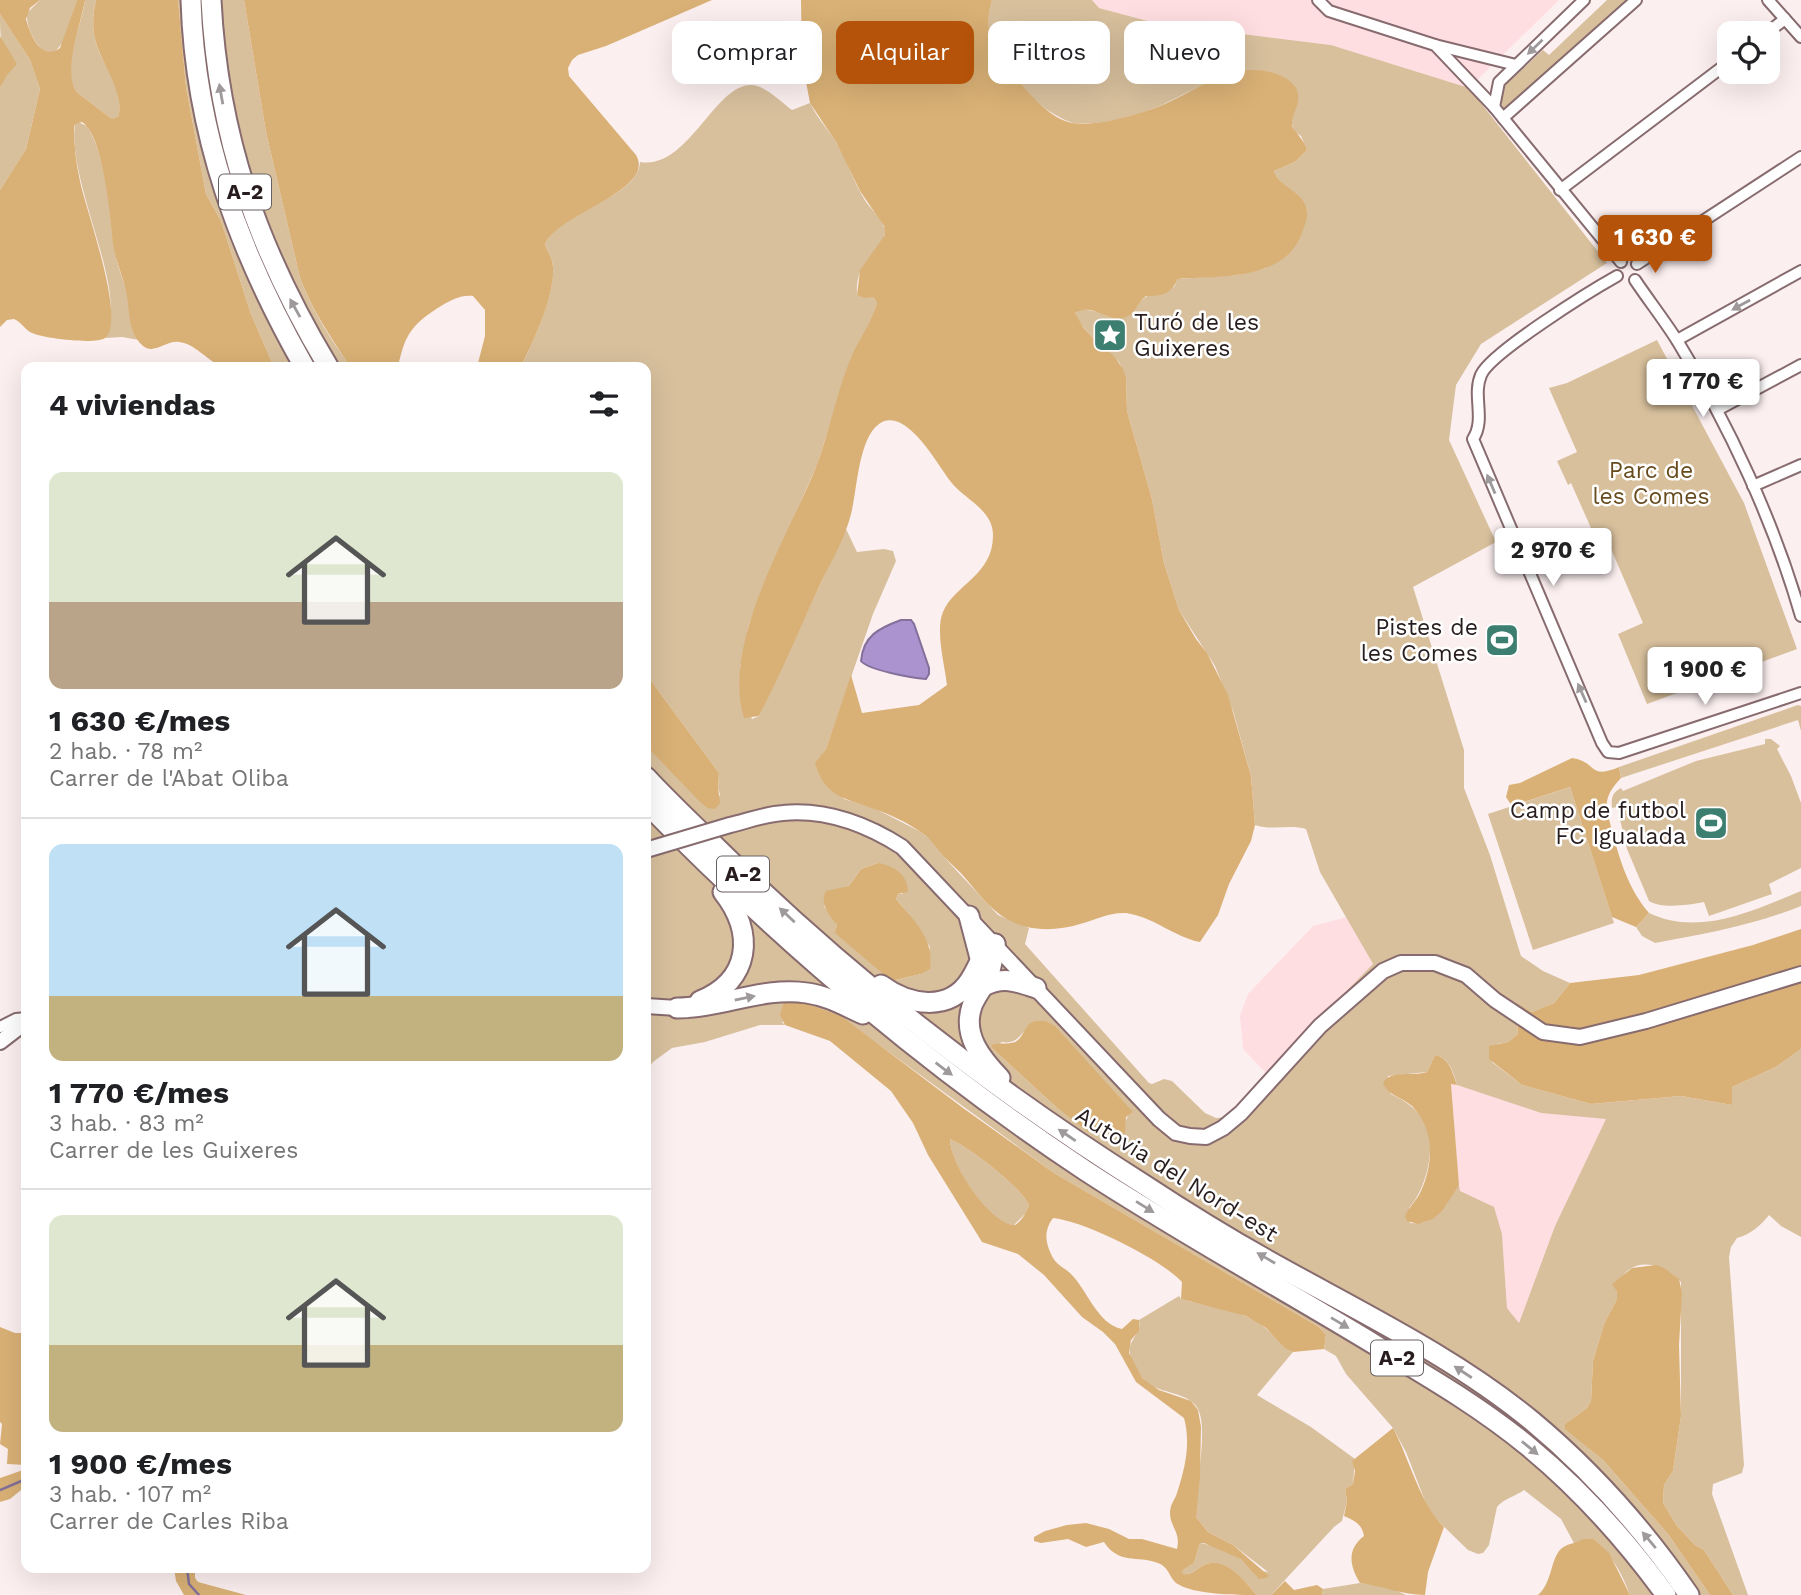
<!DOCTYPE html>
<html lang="es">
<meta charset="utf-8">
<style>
:root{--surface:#fff;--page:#f6f6f6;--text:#202124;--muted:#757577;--line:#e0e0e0;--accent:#b45309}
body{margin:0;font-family:"Work Sans",sans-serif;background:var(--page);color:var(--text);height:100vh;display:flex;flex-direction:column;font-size:26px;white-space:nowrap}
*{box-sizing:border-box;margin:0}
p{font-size:23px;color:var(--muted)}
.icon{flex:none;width:38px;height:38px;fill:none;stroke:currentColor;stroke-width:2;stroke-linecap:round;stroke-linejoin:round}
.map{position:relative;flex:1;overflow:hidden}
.side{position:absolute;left:21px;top:362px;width:630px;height:1211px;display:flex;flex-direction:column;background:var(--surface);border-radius:14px;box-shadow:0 7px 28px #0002}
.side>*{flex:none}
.banner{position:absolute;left:672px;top:21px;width:665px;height:63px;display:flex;gap:14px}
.controls{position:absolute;left:1717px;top:21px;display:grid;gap:14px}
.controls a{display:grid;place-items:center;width:63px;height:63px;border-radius:14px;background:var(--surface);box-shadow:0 7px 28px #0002;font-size:35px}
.price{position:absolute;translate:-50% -60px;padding:0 16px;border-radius:7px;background:#fff;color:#222;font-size:23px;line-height:46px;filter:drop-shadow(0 2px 4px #0008)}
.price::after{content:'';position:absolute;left:50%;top:42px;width:21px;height:16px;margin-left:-10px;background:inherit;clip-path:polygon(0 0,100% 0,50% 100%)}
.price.active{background:var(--accent);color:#fff}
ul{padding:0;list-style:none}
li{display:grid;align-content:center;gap:14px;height:371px;padding:0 28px}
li+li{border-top:2px solid var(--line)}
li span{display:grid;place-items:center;height:217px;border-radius:14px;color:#555}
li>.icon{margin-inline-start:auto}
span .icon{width:126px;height:126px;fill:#fffc;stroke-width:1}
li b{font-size:30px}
h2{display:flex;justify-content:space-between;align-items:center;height:84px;padding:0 28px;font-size:30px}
.tag{padding:0 24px;border-radius:14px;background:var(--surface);box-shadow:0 7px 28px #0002;font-size:24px;line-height:63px}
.tag.active{background:var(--accent);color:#fff}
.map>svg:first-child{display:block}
</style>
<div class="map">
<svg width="1801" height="1595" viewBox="0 0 1801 1595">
<rect width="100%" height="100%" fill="#fceff0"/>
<g fill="#ffdee2">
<polygon points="1092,0 1559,0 1469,88 1331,45 1155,23 1099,8"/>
<polygon points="1347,917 1373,965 1266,1073 1243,1049 1240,1016 1248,994 1313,926"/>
<polygon points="1451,1083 1541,1113 1607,1118 1555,1226 1519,1323 1507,1308 1502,1234 1459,1191"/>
</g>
<g fill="#d8c09d" fill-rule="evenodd">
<path d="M40 0H77L63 42 55 52H44C34 42 26 27 27 13Z"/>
<path d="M85 0H96C93 12 92 26 95 39 100 64 127 91 118 118L112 119 78 93C59 73 82 26 85 0Z"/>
<path d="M178 0H244L266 132 300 278C312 310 331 340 351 367H274L251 314 221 221 206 194 186 87Z"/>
<path d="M992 0H1092L1099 8 1155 23 1331 45 1469 88 1607 263 1481 344 1456 385 1449 440 1496 542 1413 587 1464 750V788L1490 855 1521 956 1543 971 1570 983 1554 1003 1532 1012 1516 1004 1518 1034 1508 1042 1497 1044 1492 1062 1522 1085 1591 1104 1681 1096 1732 1105V1087L1776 1067 1801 1049V1237L1781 1226 1769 1215C1761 1225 1750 1235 1737 1238L1731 1247 1729 1257 1744 1465 1742 1473 1713 1484 1712 1494 1748 1595H1733L1704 1550 1695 1545 1677 1526 1663 1503 1664 1485 1673 1471 1681 1416V1282C1669 1269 1647 1258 1630 1269 1623 1274 1620 1280 1613 1284L1617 1292V1299L1604 1324 1593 1361 1591 1401 1587 1408 1565 1424V1428L1603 1460 1668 1534 1710 1595H1630C1622 1573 1611 1554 1594 1539H1583L1575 1545 1561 1519 1524 1490C1516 1496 1503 1499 1497 1507L1489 1545 1483 1553 1478 1554 1468 1550 1436 1519 1427 1506 1406 1452 1393 1428 1346 1374 1336 1356 1324 1349 1326 1335 1319 1327 1054 1173 837 1014 806 1003 782 1022 785 1025H760L705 1042 672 1048 653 1062 646 1072V746L707 808 720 795 718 788 719 773 646 674V368H521C532 343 559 288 552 261 551 256 547 250 545 245 557 210 638 200 640 162 688 170 714 85 751 85 765 85 781 102 792 110L810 103C816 116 826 127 834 139 847 159 853 182 866 202 872 210 886 223 885 234 880 259 855 257 857 295L873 297 877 303 872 320 851 359 817 465 762 589 749 624 740 668 741 686 752 719 759 716 846 529 857 552 884 549 893 551 896 561 873 614 826 749 816 763 844 799 876 809 919 831 933 841 942 855 998 915 1029 928 1025 944 1149 1083 1152 1084 1164 1079 1172 1081 1205 1113 1216 1118 1228 1117 1266 1073 1373 964 1320 872 1306 829C1289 824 1273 831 1255 825L1251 776 1233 711 1215 666 1179 610 1164 563 1152 499 1127 411 1126 377 1119 362 1094 339 1078 321 1075 313 1082 309 1099 312 1137 307C1144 293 1160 291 1174 287L1178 279 1238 275 1266 268 1307 211C1300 192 1279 187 1274 171L1295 162 1307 150 1301 136 1295 132 1272 73C1232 64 1197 89 1162 105 1137 116 1101 126 1073 123 1066 121 1055 115 1049 111 1034 103 1023 85 1012 73 993 51 982 28 992 0ZM878 863 903 894H898L896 899 907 912 930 947 921 974 891 981 836 933 837 925 824 906 843 888 849 886 861 869ZM1035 1021H1046L1129 1113 1125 1123V1136L1092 1132 1055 1106 993 1049 1002 1042C1020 1045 1021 1030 1035 1021ZM1435 1055C1450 1058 1453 1072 1457 1085L1541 1113 1606 1119 1555 1226 1519 1323 1507 1308 1502 1234 1494 1207 1460 1191 1459 1185C1443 1202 1439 1226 1410 1223L1409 1208C1426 1189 1437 1147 1425 1123 1418 1109 1405 1101 1391 1094L1388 1076 1427 1072Z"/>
<polygon points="1607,0 1628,0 1505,113 1500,100 1506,84 1543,50 1549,55"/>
<path d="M0 14 30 60 40 89 26 149 0 190V88C9 71 7 55 1 37 0 31 0 21 0 14Z"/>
<path d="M78 122 87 126C109 162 108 213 115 252 117 265 122 277 126 289 131 307 129 324 139 340L122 337 105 338C130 291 67 185 75 124Z"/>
<polygon points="1657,340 1744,503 1797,649 1647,704 1618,634 1643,623 1608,542 1599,546 1571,483 1568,485 1557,461 1577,452 1549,388 1567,383"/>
<polygon points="1798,705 1801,706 1801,731 1798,720 1621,778 1619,767"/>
<path d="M1765 739H1771L1780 746 1777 749 1791 776 1801 803V868L1769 884 1772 894 1709 916 1704 902C1689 905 1662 909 1649 901L1627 849 1617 807 1612 808C1611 798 1612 793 1621 788L1623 791 1696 761 1765 744Z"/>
<polygon points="1570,787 1614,923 1533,950 1488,814"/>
<path d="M1801 891V906C1754 925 1705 934 1655 943L1642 936 1636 927 1649 913C1699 937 1754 910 1801 891Z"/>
<path d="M950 1139C969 1147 1021 1187 1029 1205L1026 1213 1014 1225C988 1224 950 1163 950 1139Z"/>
<path d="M1179 1296 1181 1299C1205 1306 1233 1308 1255 1321 1270 1329 1279 1344 1293 1352L1257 1395 1311 1427 1355 1459 1353 1484 1345 1489 1347 1501 1342 1521 1334 1527 1271 1595H1257C1244 1581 1224 1553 1202 1566 1194 1571 1192 1575 1181 1574L1183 1570 1194 1563 1200 1543C1210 1544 1235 1554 1243 1560 1254 1568 1253 1570 1268 1572L1233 1545 1208 1532 1196 1517C1194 1492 1209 1431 1198 1409 1189 1392 1161 1394 1146 1382 1142 1379 1140 1373 1137 1369 1134 1364 1131 1360 1130 1354 1127 1340 1142 1334 1139 1320Z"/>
<polygon points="1360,1583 1388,1587 1406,1595 1322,1595 1323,1589"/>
</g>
<g fill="#d9b176" fill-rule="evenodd">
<path d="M0 0H40L30 8 26 19C30 34 41 62 60 48L77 0H85C81 25 61 75 78 93L112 119 118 117C126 94 100 62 95 39 92 26 93 13 96 0H178L186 87 206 194 221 221 251 314 274 367C261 368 230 371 220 366 206 359 195 344 179 342 167 340 154 355 143 346 127 332 130 309 126 291 123 277 117 264 114 250 110 222 105 137 82 122L75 124 74 128C74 146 76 163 80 181 85 207 127 321 105 338 96 345 40 338 30 332 24 328 21 322 14 319L7 320 0 327V190L26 149 40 89 30 60 0 14Z"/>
<path d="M244 0H712L606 46 578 55 572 60 568 68 569 76 636 155C657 191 555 214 545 245 547 250 551 256 552 261 559 288 533 342 521 367H477L485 336V310L473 296C460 295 452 300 441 306 412 324 405 334 398 367L351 368C332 339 312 310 300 278L266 132Z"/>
<path d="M801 0H992C983 28 992 50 1011 72 1028 91 1046 117 1072 123 1095 127 1138 115 1160 106 1196 91 1233 60 1274 73 1283 76 1291 80 1296 88 1303 102 1292 112 1292 124 1292 130 1305 140 1307 150L1295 162 1274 171C1279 188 1306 192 1307 212 1308 218 1304 227 1302 233 1285 281 1219 276 1178 279 1170 295 1162 296 1146 296 1138 302 1136 313 1126 317 1108 324 1094 302 1075 313L1083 327 1094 339 1114 356 1123 369 1126 377 1127 411 1152 499 1164 563 1179 610 1196 639 1207 653 1228 695 1251 776 1255 825 1251 841 1229 884 1218 915 1200 942C1174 937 1154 917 1126 913 1109 912 1095 920 1080 924 1064 929 1044 931 1027 927 998 920 984 900 966 879 959 870 951 864 943 856 936 847 931 839 922 833 908 823 890 814 874 809 844 798 825 797 815 763L826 749 851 675 862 713 919 705 947 685C945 666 935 630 943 612 955 584 994 575 993 534 992 509 964 499 951 482 938 466 906 405 879 424 858 439 857 492 851 514 845 539 830 563 819 587 799 630 781 674 759 716L744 718C721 642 788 537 816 467 830 431 838 385 854 351 862 335 872 321 877 303L873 297 865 298 857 295 860 270 885 235 884 226 860 191 836 142 810 103 802 61Z"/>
<polygon points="0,36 17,64 7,75 0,88"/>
<polygon points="646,674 719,773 718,788 720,803 715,809 707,808 700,802 646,746"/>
<path d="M1572 758C1598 762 1588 780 1619 767L1621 778C1611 789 1605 797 1607 812 1617 848 1624 884 1649 913L1636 927 1612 917 1570 787 1512 806 1506 797 1509 785 1520 783Z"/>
<path d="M878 863C894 866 908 874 908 892L898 894 896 899C913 920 935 938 930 969L921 974 891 981 835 933 837 925C829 915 819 903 826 891L849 886 861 869Z"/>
<polygon points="1801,929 1801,1049 1776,1067 1732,1087 1732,1105 1681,1096 1591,1104 1522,1085 1489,1059 1489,1046 1508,1042 1518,1034 1516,1003 1532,1012 1554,1003 1570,983 1639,975 1753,945"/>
<path d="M784 1001 806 1003 841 1016 963 1108 1054 1173 1319 1327 1326 1335 1324 1349 1293 1352 1285 1348 1266 1328 1246 1316 1181 1299 1182 1282C1161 1259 1084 1221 1053 1218 1044 1230 1045 1241 1051 1254 1055 1264 1063 1267 1070 1273 1087 1289 1097 1324 1122 1329L1133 1319 1139 1320V1331L1131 1340 1129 1353 1143 1379 1159 1390 1191 1401 1198 1410 1201 1427 1200 1476 1196 1517 1208 1532 1233 1545 1269 1576 1266 1578 1259 1579 1241 1559 1204 1543H1200L1194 1563 1183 1570 1182 1574C1192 1575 1194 1571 1202 1566 1225 1553 1244 1581 1257 1595 1237 1595 1193 1595 1176 1583 1169 1577 1169 1567 1158 1563 1137 1555 1119 1565 1104 1542L1086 1547 1068 1539 1041 1543 1034 1541V1537L1045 1531 1067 1525 1086 1523 1109 1529 1129 1539H1142L1177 1549C1181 1532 1170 1527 1170 1513 1170 1504 1175 1500 1177 1493 1185 1468 1191 1444 1184 1418L1136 1382 1115 1344 1103 1332 1082 1317 1044 1275 1018 1254 982 1242 928 1155 913 1123 891 1091 830 1041 785 1025 780 1015ZM950 1139C969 1147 1021 1187 1029 1205 1026 1214 1022 1220 1015 1225 989 1224 950 1163 950 1139Z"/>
<path d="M1035 1021H1046L1055 1026 1133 1112 1126 1117 1125 1136 1087 1131 1055 1106 993 1049 991 1045C999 1042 1007 1045 1015 1042 1025 1037 1023 1025 1035 1021Z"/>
<path d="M1435 1055C1450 1058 1452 1072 1457 1085L1451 1084 1459 1185 1442 1211 1433 1219 1418 1224 1407 1221 1405 1216C1409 1207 1416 1201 1420 1193 1434 1165 1435 1129 1412 1106 1402 1097 1388 1096 1383 1083 1391 1069 1412 1077 1427 1072Z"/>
<polygon points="1656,1265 1664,1268 1679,1279 1682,1293 1679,1345 1681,1416 1673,1471 1664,1485 1663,1503 1677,1526 1695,1545 1704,1550 1733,1595 1710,1595 1668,1534 1603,1460 1565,1429 1565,1424 1587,1408 1591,1401 1593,1361 1604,1324 1617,1299 1617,1292 1612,1284 1632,1268"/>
<polygon points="0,1327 15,1333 26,1333 26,1465 7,1464 8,1449 0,1444 2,1424 0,1422"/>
<path d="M1393 1428C1409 1458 1420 1504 1444 1527L1428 1572 1425 1595C1402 1595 1383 1586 1360 1583 1349 1565 1347 1549 1364 1536 1362 1524 1355 1521 1344 1516L1347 1501 1345 1489 1353 1484 1355 1471 1352 1461Z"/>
<polygon points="26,1469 26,1486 10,1499 0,1502 0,1478"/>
<path d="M1583 1539H1594L1609 1553 1630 1595H1538C1553 1582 1550 1558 1562 1548 1568 1543 1576 1544 1583 1539Z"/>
<polygon points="174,1568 195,1568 195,1578 198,1582 246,1595 184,1595 176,1581"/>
<polygon points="1285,1581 1294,1590 1317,1585 1323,1589 1322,1595 1271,1595"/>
</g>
<path fill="#ab93cf" stroke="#84709a" stroke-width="2" d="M901 620H911L914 624 929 668V674L926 679C912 678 868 670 861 661 863 636 879 628 901 620Z"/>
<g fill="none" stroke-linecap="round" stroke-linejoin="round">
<g stroke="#84709a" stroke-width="2.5">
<polyline points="0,1490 26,1479"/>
<polyline points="187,1568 189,1584 199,1595"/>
</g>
<g stroke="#876b6e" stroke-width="14">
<g id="street">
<polyline points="1318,0 1329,11 1435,45 1494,107 1621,262"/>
<polyline points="1768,0 1801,37"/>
<polyline points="1767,33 1785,19"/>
<polyline points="1435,45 1516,65"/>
<polyline points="1494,107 1499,82 1584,0"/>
<polyline points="1503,118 1636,0"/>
<polyline points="1560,190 1729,62"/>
<polyline points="1637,264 1801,157"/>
<path d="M1617 276C1592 290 1490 353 1481 375 1472 396 1486 419 1473 439L1602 743 1608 752 1619 753 1801 693"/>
<path d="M1635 280C1649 301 1665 321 1678 342 1729 425 1774 522 1801 616"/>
<polyline points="1677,340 1801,271"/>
<polyline points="1717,410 1801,365"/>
<polyline points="1753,486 1801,465"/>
<polyline points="0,1027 16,1019 26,1018"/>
</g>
</g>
<g stroke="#876b6e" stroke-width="18">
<g id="secondary">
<path d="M730 825C747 821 766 814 783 813 826 809 866 824 902 847L1159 1119 1176 1133 1190 1136 1206 1137 1223 1128 1241 1113 1320 1026 1383 971 1401 963H1435L1466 975 1495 1000 1543 1032 1580 1037 1646 1021 1801 974"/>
<polyline points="646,1006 677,1008"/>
<polyline points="0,1042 26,1022"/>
</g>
</g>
<g stroke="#876b6e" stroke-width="23">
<g id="highway">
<path d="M191 0C195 134 239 252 305 368"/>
<path d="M211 0C218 138 258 250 329 368"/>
<path d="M646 777C669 802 693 824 717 848 847 976 989 1087 1143 1184 1184 1211 1226 1237 1269 1261 1358 1311 1453 1356 1532 1421 1592 1471 1645 1531 1689 1595"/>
<path d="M646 803C780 940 926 1065 1086 1171 1181 1233 1280 1287 1377 1346 1429 1377 1482 1408 1529 1447 1581 1490 1626 1540 1666 1595"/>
<polyline points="969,916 980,958"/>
<path d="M995 944C993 955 992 967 988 977 984 987 976 995 972 1006 962 1035 981 1058 1000 1078"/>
<path d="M881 985C908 1005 949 1013 970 980 980 965 979 956 995 944"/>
<path d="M982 987C1002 976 1016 981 1036 988"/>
<path d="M700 1001C751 980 755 933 723 892"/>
<path d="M677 1008C721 1008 764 986 807 993 828 996 845 1006 863 1014"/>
</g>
</g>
<use href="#street" stroke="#fff" stroke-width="10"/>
<use href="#secondary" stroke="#fff" stroke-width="14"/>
<use href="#highway" stroke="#fff" stroke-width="19"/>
<g stroke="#876b6e" stroke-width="18" stroke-linecap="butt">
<polyline id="secondary-bridge" points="646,850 730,825"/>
</g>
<use href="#secondary-bridge" stroke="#fff" stroke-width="14"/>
</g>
<defs><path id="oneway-solid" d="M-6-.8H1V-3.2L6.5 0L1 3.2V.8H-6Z" transform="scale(1.75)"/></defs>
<g fill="#9e999a">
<use href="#oneway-solid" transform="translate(1535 47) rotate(136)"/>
<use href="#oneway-solid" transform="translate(221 94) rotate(-100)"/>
<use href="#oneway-solid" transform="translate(1741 305) rotate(151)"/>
<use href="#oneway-solid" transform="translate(295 308) rotate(-119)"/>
<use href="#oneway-solid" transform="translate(1491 484) rotate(-113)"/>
<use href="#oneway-solid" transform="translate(1582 693) rotate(-114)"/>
<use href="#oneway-solid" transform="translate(787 915) rotate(-137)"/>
<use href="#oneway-solid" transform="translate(745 998) rotate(-12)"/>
<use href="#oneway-solid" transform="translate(944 1069) rotate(37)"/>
<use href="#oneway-solid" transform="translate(1067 1135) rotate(-146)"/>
<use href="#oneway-solid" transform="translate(1145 1207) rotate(32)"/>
<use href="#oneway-solid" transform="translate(1266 1258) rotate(-150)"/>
<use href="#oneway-solid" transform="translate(1340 1323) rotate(31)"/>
<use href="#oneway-solid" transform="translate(1463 1372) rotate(-147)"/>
<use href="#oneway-solid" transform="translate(1530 1448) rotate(39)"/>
<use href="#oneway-solid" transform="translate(1649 1540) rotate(-130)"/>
</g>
<defs>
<g id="sight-square" transform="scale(1.75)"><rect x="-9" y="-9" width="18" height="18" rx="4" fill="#3c7e70" stroke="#fff"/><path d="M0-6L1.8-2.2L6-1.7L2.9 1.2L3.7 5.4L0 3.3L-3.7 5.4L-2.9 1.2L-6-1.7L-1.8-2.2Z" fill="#fff"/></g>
<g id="stadium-square" transform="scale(1.75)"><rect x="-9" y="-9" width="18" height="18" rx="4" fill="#3c7e70" stroke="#fff"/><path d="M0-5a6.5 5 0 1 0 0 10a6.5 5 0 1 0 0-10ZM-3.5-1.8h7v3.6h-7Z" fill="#fff"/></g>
</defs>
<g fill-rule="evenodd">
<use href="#sight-square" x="1110" y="335"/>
<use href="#stadium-square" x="1502" y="640"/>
<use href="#stadium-square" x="1711" y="823"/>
</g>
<g text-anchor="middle" stroke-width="5" stroke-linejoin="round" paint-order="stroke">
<g fill="#fff" stroke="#686162" stroke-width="2">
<rect x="219" y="174.5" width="52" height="35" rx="5"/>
<rect x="717" y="856.5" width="52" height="35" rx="5"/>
<rect x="1371" y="1340.5" width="52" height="35" rx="5"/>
</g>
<g font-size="21" font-weight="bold" fill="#281d1e">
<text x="245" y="199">A-2</text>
<text x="743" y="881">A-2</text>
<text x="1397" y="1365">A-2</text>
</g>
<g font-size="23" fill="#281d1e" stroke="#fff" text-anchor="end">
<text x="1134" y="330" text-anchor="start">Turó de les<tspan x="1134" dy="26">Guixeres</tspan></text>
<text x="1478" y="635">Pistes de<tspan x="1478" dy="26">les Comes</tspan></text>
<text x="1686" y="818">Camp de futbol<tspan x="1686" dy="26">FC Igualada</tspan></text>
</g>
<g font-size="23" fill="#674b1e" stroke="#fff">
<text x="1651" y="478">Parc de<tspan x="1651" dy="26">les Comes</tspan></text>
</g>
<g font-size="23" fill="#281d1e" stroke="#fff">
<text transform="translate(1177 1174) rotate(32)" y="8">Autovia del Nord-est</text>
</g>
</g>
</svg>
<div class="controls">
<a><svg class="icon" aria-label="locate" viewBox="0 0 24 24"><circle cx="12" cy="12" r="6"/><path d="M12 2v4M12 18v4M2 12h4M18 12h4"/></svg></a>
</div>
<b class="price active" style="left:1655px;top:275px">1 630 €</b>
<b class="price" style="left:1703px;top:419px">1 770 €</b>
<b class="price" style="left:1553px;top:588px">2 970 €</b>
<b class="price" style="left:1705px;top:707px">1 900 €</b>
<div class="banner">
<a class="tag">Comprar</a>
<a class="tag active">Alquilar</a>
<a class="tag">Filtros</a>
<a class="tag">Nuevo</a>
</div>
<section class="side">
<h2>4 viviendas<svg class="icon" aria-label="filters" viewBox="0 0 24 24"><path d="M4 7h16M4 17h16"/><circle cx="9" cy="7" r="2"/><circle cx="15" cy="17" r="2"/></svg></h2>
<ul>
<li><span style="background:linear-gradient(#dfe7d0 60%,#b9a48a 0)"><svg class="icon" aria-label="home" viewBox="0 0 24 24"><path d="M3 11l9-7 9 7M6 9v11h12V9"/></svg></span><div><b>1 630 €/mes</b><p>2 hab. · 78 m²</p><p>Carrer de l'Abat Oliba</p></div></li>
<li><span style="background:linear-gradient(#bfe0f5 70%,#c2b280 0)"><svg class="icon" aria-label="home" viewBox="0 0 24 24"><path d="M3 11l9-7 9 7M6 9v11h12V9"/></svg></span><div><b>1 770 €/mes</b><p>3 hab. · 83 m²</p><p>Carrer de les Guixeres</p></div></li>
<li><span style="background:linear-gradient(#dfe7d0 60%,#c2b280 0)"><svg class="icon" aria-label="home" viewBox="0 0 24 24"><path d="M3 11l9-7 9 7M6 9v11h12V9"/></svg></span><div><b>1 900 €/mes</b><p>3 hab. · 107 m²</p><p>Carrer de Carles Riba</p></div></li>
</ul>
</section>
</div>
